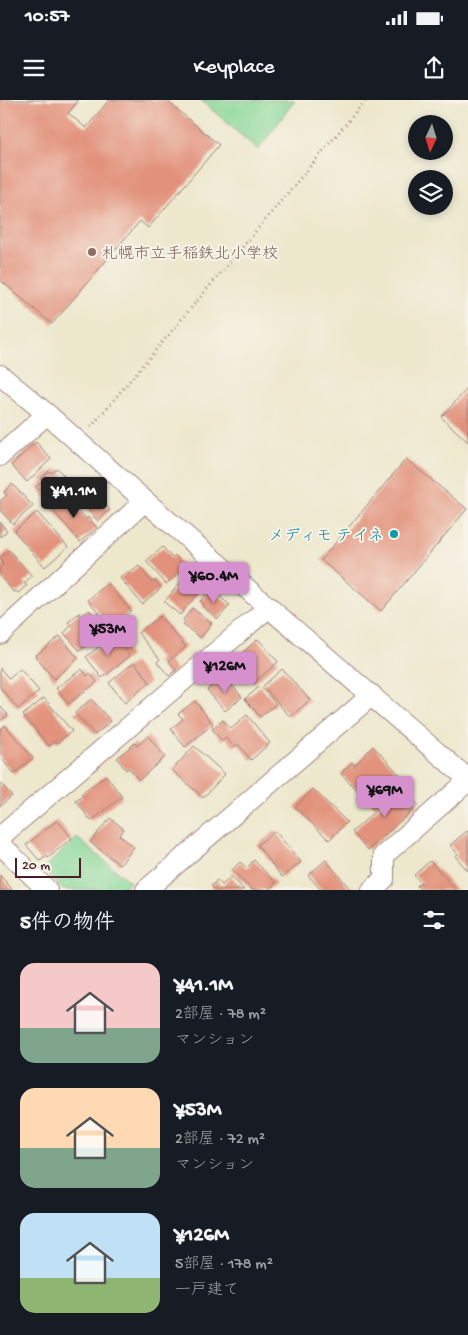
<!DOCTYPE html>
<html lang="ja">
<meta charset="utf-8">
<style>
:root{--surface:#171b24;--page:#242831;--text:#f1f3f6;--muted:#9ea1a6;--accent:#d690ce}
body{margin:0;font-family:"Gochi Hand","Klee One",sans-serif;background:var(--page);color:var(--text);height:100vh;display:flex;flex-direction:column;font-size:19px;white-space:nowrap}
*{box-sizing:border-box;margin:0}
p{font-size:16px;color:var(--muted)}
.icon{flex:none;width:28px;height:28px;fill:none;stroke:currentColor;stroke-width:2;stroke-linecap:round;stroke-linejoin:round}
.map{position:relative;height:790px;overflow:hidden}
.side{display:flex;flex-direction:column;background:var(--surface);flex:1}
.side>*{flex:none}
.needle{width:32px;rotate:184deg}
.controls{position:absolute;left:408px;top:15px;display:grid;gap:10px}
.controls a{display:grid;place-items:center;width:45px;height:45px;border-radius:50%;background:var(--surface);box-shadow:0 2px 8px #0003;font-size:25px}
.scale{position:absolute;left:15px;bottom:12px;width:66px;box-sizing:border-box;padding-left:5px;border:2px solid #4a1f2b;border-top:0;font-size:14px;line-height:18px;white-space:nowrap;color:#4a1f2b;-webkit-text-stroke:4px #f7f3e8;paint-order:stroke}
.price{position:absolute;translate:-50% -42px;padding:0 11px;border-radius:5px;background:var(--accent);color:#111;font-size:16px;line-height:32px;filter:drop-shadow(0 1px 2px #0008)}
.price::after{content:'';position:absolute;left:50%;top:30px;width:15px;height:11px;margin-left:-8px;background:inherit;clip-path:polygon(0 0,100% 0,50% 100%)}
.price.selected{background:#222;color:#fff}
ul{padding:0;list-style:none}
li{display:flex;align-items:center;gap:15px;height:125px;padding:0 20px}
li span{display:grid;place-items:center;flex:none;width:140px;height:100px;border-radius:15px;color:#555}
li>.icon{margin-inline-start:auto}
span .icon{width:60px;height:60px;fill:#fffc;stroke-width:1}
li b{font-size:21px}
h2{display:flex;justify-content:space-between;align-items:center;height:60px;padding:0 20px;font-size:21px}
.status{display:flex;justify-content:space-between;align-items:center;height:35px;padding:0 25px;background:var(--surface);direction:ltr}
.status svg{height:14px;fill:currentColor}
header{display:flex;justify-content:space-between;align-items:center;height:65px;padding:0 20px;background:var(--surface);font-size:22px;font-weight:600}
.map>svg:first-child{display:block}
</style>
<div class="status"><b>10:57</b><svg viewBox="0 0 49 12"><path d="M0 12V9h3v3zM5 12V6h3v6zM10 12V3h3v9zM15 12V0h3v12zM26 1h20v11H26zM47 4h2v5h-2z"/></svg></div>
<header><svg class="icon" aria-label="menu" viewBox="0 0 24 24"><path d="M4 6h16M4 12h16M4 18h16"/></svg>Keyplace<svg class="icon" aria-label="share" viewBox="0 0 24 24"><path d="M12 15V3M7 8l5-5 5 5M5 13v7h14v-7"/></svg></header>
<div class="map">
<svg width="468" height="790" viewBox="0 0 468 790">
<rect width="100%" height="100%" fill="#f7f3e8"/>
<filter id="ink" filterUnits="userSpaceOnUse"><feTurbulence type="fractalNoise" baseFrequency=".02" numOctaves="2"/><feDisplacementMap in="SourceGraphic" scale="10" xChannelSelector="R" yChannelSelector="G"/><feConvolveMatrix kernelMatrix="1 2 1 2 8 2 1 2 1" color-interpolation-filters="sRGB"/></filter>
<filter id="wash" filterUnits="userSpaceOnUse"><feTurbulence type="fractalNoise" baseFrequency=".0096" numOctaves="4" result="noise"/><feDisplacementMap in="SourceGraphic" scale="20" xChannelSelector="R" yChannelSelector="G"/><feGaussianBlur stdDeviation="1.12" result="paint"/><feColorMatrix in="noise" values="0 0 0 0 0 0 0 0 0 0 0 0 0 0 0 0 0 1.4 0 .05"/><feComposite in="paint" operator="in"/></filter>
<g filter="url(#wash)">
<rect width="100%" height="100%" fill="#ede7cc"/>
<g fill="#87d797" stroke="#687b61">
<polygon points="201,0 295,0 258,50"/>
<polygon points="77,738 130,782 119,790 63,790 43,769"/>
</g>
<g id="blocks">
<g fill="#e2927b">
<polygon points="0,0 79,0 68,13 86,28 109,0 166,0 219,45 148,128 140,121 52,224 0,180"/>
<polygon points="468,288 468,342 441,317"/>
<polygon points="36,342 51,359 27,382 11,365"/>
<polygon points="406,359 467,409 381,511 321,460"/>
<polygon points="57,368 70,383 50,402 36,387 42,381 40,379 49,371 51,373"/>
<polygon points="82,380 110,410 98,421 70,391"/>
<polygon points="12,384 33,406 13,424 0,410 0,401 7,395 4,392"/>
<polygon points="66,395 86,419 88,417 97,428 80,442 51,408"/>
<polygon points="37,412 68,447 45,467 14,431"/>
<polygon points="0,422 7,431 0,437"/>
<polygon points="163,447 172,458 175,455 185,468 166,484 146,461"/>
<polygon points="9,450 32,476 24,483 27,485 18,493 16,491 14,492 0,476 0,467 3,465 0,458"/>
<polygon points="139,466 152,482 155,480 161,488 142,504 120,478 127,472 129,474"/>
<polygon points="185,477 201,490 180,515 164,502"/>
<polygon points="108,483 131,511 111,527 88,500"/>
<polygon points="210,489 230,505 218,519 202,506 204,504 200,501"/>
<polygon points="192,508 212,523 201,538 183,525 185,522 183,520"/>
<polygon points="89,510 105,528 80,551 64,533 71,526 68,522 79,513 82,517"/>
<polygon points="160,516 186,547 169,561 176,570 169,576 157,562 160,559 138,533"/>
<polygon points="60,536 78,558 54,579 35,556"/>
<polygon points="113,536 130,556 102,578 86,557"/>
<polygon points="258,539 278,562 254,583 234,560"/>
<polygon points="134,562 150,582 125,603 109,583"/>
<polygon points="0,568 9,579 20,569 39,591 18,609 0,587"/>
<polygon points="82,569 87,576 90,573 97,582 68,604 56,588"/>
<polygon points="282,569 310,600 290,617 263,586"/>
<polygon points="219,580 229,581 242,597 225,611 207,590"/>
<polygon points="260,586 276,604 260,617 245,599"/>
<polygon points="44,598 72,631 57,643 55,641 49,646 23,615"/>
<polygon points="91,599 111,621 95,635 75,613"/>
<polygon points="195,601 213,624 185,647 171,629 183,619 178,614"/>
<polygon points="0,606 8,615 0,621"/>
<polygon points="247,615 270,643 251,660 238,644 234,647 226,638 222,641 212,629 223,620 231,629"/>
<polygon points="5,625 33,658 14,674 0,657 0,630"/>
<polygon points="148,636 165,657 139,680 129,668 126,670 117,658 135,643 137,646"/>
<polygon points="194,646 225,674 203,698 172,670"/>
<polygon points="373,646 403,678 375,707 341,674 352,662 355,665"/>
<polygon points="106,675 122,697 91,721 76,701 83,696 81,694"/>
<polygon points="0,682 12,696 0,706"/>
<polygon points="402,687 418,705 368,750 352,732"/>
<polygon points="313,689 347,722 329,740 295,707"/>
<polygon points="110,718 124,729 119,735 134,747 120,765 90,742"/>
<polygon points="57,720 72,738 48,758 47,756 40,761 26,745"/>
<polygon points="275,731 301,762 282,777 257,745"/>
<polygon points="467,731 468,732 468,771 455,756 458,754 450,745"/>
<polygon points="254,760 276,783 268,790 252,790 232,770 240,762 247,768"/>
<polygon points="326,760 351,790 321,790 308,775"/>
<polygon points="430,761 456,790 421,790 417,786 421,783 414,775"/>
<polygon points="0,775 12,789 11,790 0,790"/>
<polygon points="231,776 244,790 215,790 211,786 217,780 222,785"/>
</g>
</g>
</g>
<g filter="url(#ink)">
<use href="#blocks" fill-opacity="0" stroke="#9c837c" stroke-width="1"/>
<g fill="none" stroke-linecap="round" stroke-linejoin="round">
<g stroke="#9c837c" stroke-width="22">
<g id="street">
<polyline points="0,275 47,314 145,401 468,679"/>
<polyline points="0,356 47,314"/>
<polyline points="0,534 145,401"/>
<polyline points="0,737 269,507"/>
<polyline points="0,744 47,790"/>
<polyline points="146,790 372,595"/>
<polyline points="372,790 384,779 384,755 468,681"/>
</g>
</g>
<polyline stroke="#9c837c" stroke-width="3" stroke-dasharray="1 4" stroke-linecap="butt" points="91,327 366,0"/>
<use href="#street" stroke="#fff" stroke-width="20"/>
</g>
</g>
<circle fill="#8d6e63" stroke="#f7f3e8" stroke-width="2" cx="92" cy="152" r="5"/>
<circle fill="#0f9aa8" stroke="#f7f3e8" stroke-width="2" cx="394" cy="434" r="5"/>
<g text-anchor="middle" stroke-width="4" stroke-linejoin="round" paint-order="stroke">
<g font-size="16" fill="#785e54" stroke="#f7f3e8" text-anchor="start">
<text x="102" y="158">札幌市立手稲鉄北小学校</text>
</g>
<g font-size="16" fill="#0d838f" stroke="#f7f3e8" text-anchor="end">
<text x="384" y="440">メディモ テイネ</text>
</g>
</g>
</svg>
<div class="controls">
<a><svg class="needle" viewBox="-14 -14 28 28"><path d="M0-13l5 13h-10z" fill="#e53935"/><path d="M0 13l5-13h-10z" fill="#9ea1a6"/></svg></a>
<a><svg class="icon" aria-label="layers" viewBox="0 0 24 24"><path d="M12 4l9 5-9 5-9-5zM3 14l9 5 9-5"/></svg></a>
</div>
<div class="scale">20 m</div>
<b class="price selected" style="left:74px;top:419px">¥41.1M</b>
<b class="price" style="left:214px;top:504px">¥60.4M</b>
<b class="price" style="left:108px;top:557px">¥53M</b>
<b class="price" style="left:225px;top:594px">¥126M</b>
<b class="price" style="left:385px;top:718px">¥69M</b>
</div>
<section class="side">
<h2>5件の物件<svg class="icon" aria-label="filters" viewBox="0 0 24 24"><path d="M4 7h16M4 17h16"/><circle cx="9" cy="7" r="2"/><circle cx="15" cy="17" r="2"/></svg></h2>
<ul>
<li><span style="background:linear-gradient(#f6c9c9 65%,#7fa58c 0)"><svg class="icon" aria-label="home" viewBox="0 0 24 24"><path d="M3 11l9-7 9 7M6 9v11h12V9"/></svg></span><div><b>¥41.1M</b><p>2部屋 · 78 m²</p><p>マンション</p></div></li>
<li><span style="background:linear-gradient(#ffd9b3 60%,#7fa58c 0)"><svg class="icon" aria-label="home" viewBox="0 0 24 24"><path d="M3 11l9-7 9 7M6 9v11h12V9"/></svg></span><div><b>¥53M</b><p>2部屋 · 72 m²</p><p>マンション</p></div></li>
<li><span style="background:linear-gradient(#bfe0f5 65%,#8fb573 0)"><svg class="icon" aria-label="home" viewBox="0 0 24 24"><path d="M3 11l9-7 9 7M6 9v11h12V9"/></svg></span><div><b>¥126M</b><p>5部屋 · 178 m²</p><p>一戸建て</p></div></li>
</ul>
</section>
